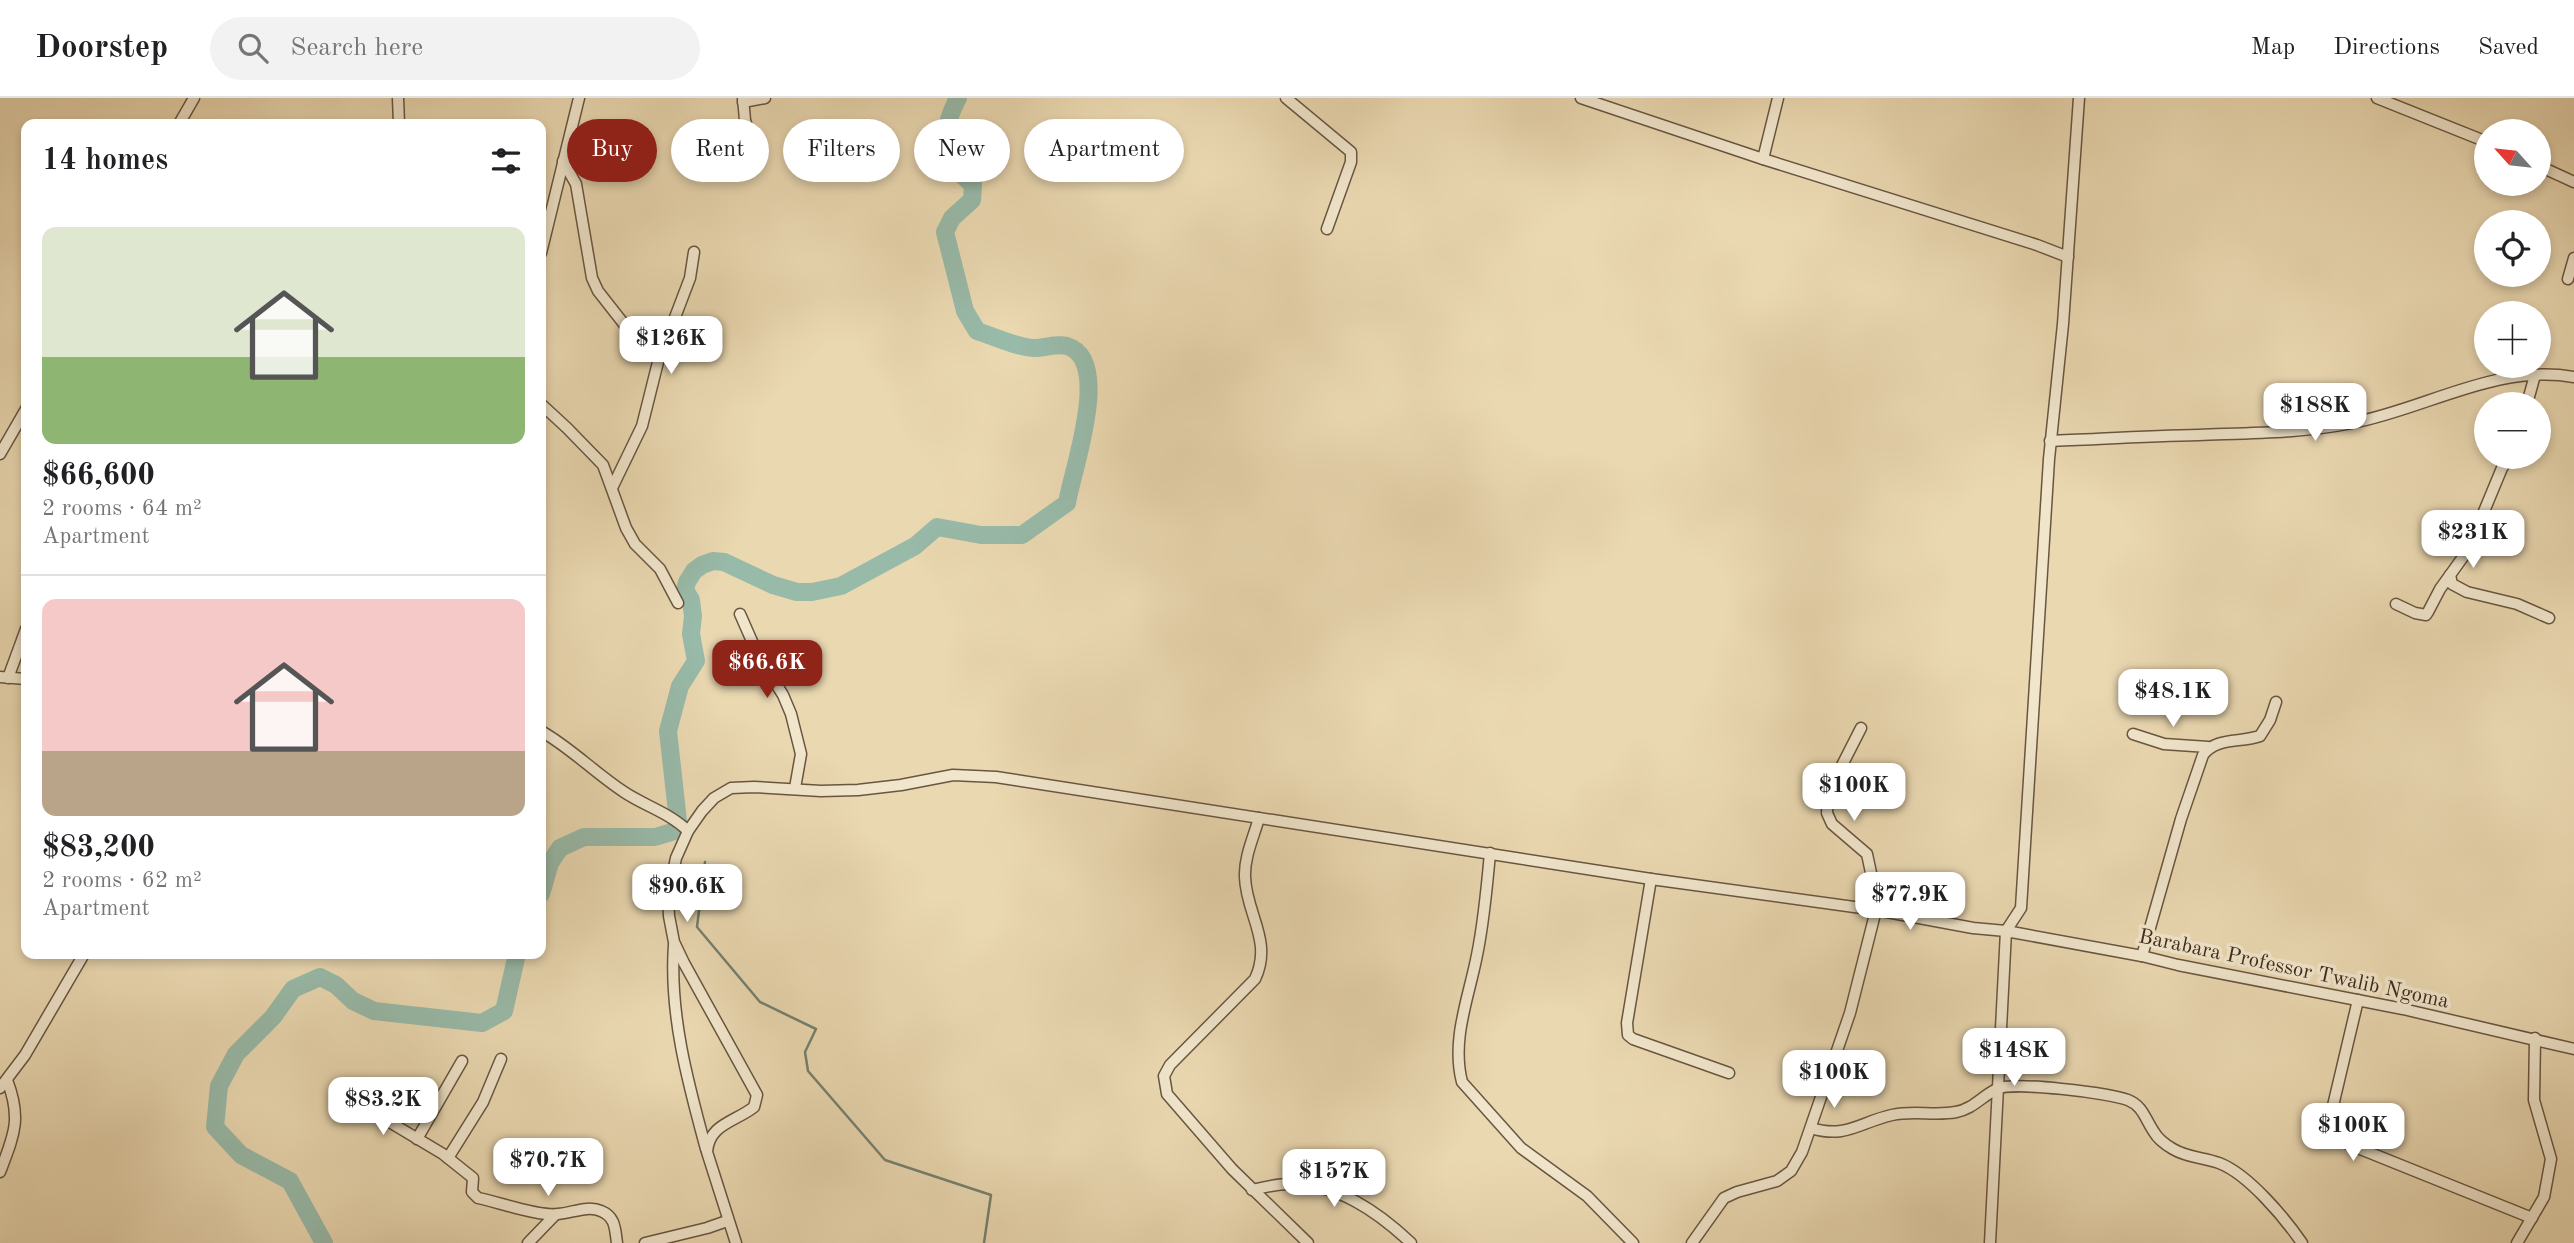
<!DOCTYPE html>
<meta charset="utf-8">
<style>
:root{--surface:#fff;--page:#f2f2f2;--text:#202124;--muted:#757577;--line:#e0e0e0;--accent:#8f2418}
body{margin:0;font-family:"Old Standard TT",serif;background:var(--page);color:var(--text);height:100vh;display:flex;flex-direction:column;font-size:26px;white-space:nowrap}
*{box-sizing:border-box;margin:0}
p{font-size:23px;color:var(--muted)}
.icon{flex:none;width:38px;height:38px;fill:none;stroke:currentColor;stroke-width:2;stroke-linecap:round;stroke-linejoin:round}
.map{position:relative;flex:1;overflow:hidden}
.side{position:absolute;left:21px;top:21px;width:525px;height:840px;display:flex;flex-direction:column;background:var(--surface);border-radius:14px;box-shadow:0 4px 10px #0003}
.side>*{flex:none}
.guide{position:absolute;left:567px;top:21px;width:665px;height:63px;display:flex;gap:14px}
.needle{width:46px;rotate:297deg}
.fabs{position:absolute;left:2474px;top:21px;display:grid;gap:14px}
.fabs a{display:grid;place-items:center;width:77px;height:77px;border-radius:50%;background:var(--surface);box-shadow:0 4px 10px #0003;font-size:35px}
.price{position:absolute;translate:-50% -60px;padding:0 16px;border-radius:14px;background:#fff;color:#222;font-size:23px;line-height:46px;filter:drop-shadow(0 2px 4px #0008)}
.price::after{content:'';position:absolute;left:50%;top:42px;width:21px;height:16px;margin-left:-10px;background:inherit;clip-path:polygon(0 0,100% 0,50% 100%)}
.price.active{background:var(--accent);color:#fff}
ul{padding:0;list-style:none}
li{display:grid;align-content:center;gap:14px;height:371px;padding:0 21px}
li+li{border-top:2px solid var(--line)}
li span{display:grid;place-items:center;height:217px;border-radius:14px;color:#555}
li>.icon{margin-inline-start:auto}
span .icon{width:126px;height:126px;fill:#fffc;stroke-width:1}
li b{font-size:30px}
h2{display:flex;justify-content:space-between;align-items:center;height:84px;padding:0 21px;font-size:30px}
.pill{padding:0 24px;border-radius:32px;background:var(--surface);box-shadow:0 4px 10px #0003;font-size:24px;line-height:63px}
.pill.active{background:var(--accent);color:#fff}
header{display:flex;align-items:center;gap:42px;box-sizing:border-box;height:98px;padding:0 35px;background:var(--surface);border-bottom:2px solid var(--line)}
header strong{font-size:33px}
nav{display:flex;gap:38px;margin-inline-start:auto;font-size:24px}
.search{width:490px;height:63px;background:var(--page);display:flex;align-items:center;gap:18px;box-sizing:border-box;padding:0 24px;border-radius:38px;color:var(--muted);font-size:26px}
.map>svg:first-child{display:block}
</style>
<header>
<strong>Doorstep</strong>
<div class="search"><svg class="icon" aria-label="search" viewBox="0 0 24 24"><circle cx="10" cy="10" r="6"/><path d="M15 15l6 6"/></svg>Search here</div>
<nav><a>Map</a><a>Directions</a><a>Saved</a></nav>
</header>
<div class="map">
<svg width="2574" height="1145" viewBox="0 0 2574 1145">
<rect width="100%" height="100%" fill="#ead8b1"/>
<filter id="stains"><feTurbulence type="fractalNoise" baseFrequency=".00286" numOctaves="4"/><feColorMatrix values="0 0 0 0 .2 0 0 0 0 .09 0 0 0 0 .02 0 0 0 .5 -.17"/></filter>
<radialGradient id="worn" r=".72"><stop offset=".6" stop-color="#630" stop-opacity="0"/><stop offset="1" stop-color="#630" stop-opacity=".3"/></radialGradient>
<g fill="none" stroke-linecap="round" stroke-linejoin="round">
<polyline stroke="#748171" stroke-width="2.5" points="705,764 697,829 760,904 816,931 805,954 808,973 885,1062 991,1097 984,1145"/>
<g stroke="#98baa9" stroke-width="18">
<path d="M541 796 550 765 560 750 584 739H655L675 733 678 723 668 633 680 588 696 563 691 536 693 518 691 502 685 492 687 484 694 473 702 467 713 463 724 464 773 487 797 494H812L841 488 915 448 937 429 981 437H1022L1067 405C1072 373 1113 262 1067 248 1056 245 1045 250 1034 250 1016 249 995 239 977 233L965 213 945 134 952 120 972 102 973 87C939 59 939 37 958 0"/>
<polyline points="324,1145 290,1083 241,1057 215,1029 219,988 236,956 273,919 293,891 320,879 336,887 353,903 374,913 482,925 504,913 517,856"/>
</g>
<g stroke="#685641" stroke-width="13">
<g id="minor">
<polyline points="398,0 399,26"/>
<polyline points="743,0 745,22 749,36"/>
<polyline points="1286,0 1351,54 1351,64 1327,131"/>
<polyline points="1581,0 1763,61 2037,147 2068,159"/>
<polyline points="2377,0 2487,44"/>
<polyline points="743,4 765,0"/>
<polyline points="179,26 194,0"/>
<polyline points="1763,61 1778,0"/>
<polyline points="563,63 576,86 592,180 598,193 631,235"/>
<polyline points="2539,68 2574,84"/>
<polyline points="541,155 579,0"/>
<polyline points="2568,181 2574,160"/>
<polyline points="541,306 567,330 603,367 626,430 635,446 660,471 678,505"/>
<polyline points="2527,306 2535,277"/>
<path d="M2050 343C2100 341 2149 338 2199 337 2250 335 2302 335 2352 325 2426 311 2497 265 2574 279"/>
<polyline points="0,356 26,311"/>
<polyline points="612,390 642,328 658,264 690,180 694,154"/>
<polyline points="2450,477 2452,486 2467,494 2517,506 2549,520"/>
<polyline points="2396,506 2415,515 2426,517 2428,514 2440,491 2468,452 2502,370 2510,359"/>
<polyline points="740,516 758,557 783,597 791,616 801,656 795,690"/>
<polyline points="0,579 26,581"/>
<polyline points="8,580 26,531"/>
<path d="M541 633C571 650 595 675 624 694 645 708 670 715 688 733"/>
<polyline points="2133,636 2164,646 2208,649"/>
<path d="M1259 720C1254 738 1244 759 1245 779 1246 816 1273 843 1255 881L1170 967 1164 978 1167 996 1232 1071 1308 1145"/>
<path d="M1490 755C1487 789 1484 823 1477 857 1469 899 1451 941 1462 984L1521 1050 1587 1098 1633 1145"/>
<polyline points="1651,781 1627,925 1628,937 1633,941 1729,975"/>
<path d="M674 847C669 916 688 985 706 1051"/>
<path d="M2142 858 2181 721 2203 657C2216 639 2240 645 2260 638L2270 622 2276 604"/>
<polyline points="2358,902 2332,1012 2338,1037 2348,1046 2532,1120"/>
<polyline points="0,990 25,957 84,856"/>
<path d="M336 992 443 1056 473 1080 472 1094 478 1100C498 1104 541 1119 558 1116 572 1115 588 1107 601 1113 616 1119 615 1132 617 1145"/>
<path d="M1811 1030C1846 1041 1860 1024 1892 1017 1913 1012 1935 1018 1956 1014 1973 1011 1982 998 1997 991 2012 983 2110 995 2128 1002 2143 1008 2145 1021 2154 1034 2158 1041 2166 1047 2173 1051 2188 1060 2203 1059 2219 1065 2248 1076 2284 1119 2302 1145"/>
<polyline points="417,1041 462,963"/>
<polyline points="448,1060 483,1004 501,961"/>
<path d="M0 1074C14 1037 22 1021 7 982"/>
<path d="M1252 1092C1264 1089 1277 1086 1290 1086 1337 1085 1378 1114 1411 1145"/>
<polyline points="528,1145 555,1117"/>
<polyline points="645,1145 707,1130 727,1123"/>
<path d="M736 1145 707 1054C709 1026 735 1024 754 1009L757 997 684 865 674 844 669 818 668 798 676 760 688 733 702 713 714 700 731 690 754 689 821 693 858 692 901 687 953 677 996 679 1651 781 1876 812 1973 830 2006 833 2021 810 2049 361 2063 226 2079 0"/>
<polyline points="1692,1145 1724,1100 1737,1094 1777,1083 1791,1073 1802,1054 1850,915 1876,812 1874,789 1867,756 1832,726 1827,715 1828,700 1832,687 1861,630"/>
<polyline points="1990,1145 2006,833 2142,858 2178,867 2403,911 2574,951"/>
<polyline points="2517,1145 2544,1099 2551,1061 2534,1002 2535,940"/>
</g>
</g>
<use href="#minor" stroke="#f1e6cc" stroke-width="10"/>
</g>
<g text-anchor="middle" stroke-width="7" stroke-linejoin="round" paint-order="stroke">
<g font-size="21" fill="#3d2b1c" stroke="#f1e6cc">
<text transform="translate(2294 870) rotate(12)" y="7">Barabara Professor Twalib Ngoma</text>
</g>
</g>
<rect width="100%" height="100%" filter="url(#stains)"/>
<rect width="100%" height="100%" fill="url(#worn)"/>
</svg>
<div class="fabs">
<a><svg class="needle" viewBox="-14 -14 28 28"><path d="M0-13l5 13h-10z" fill="#e53935"/><path d="M0 13l5-13h-10z" fill="#757577"/></svg></a>
<a><svg class="icon" aria-label="locate" viewBox="0 0 24 24"><circle cx="12" cy="12" r="6"/><path d="M12 2v4M12 18v4M2 12h4M18 12h4"/></svg></a>
<a>+</a>
<a>−</a>
</div>
<b class="price" style="left:671px;top:278px">$126K</b>
<b class="price" style="left:2315px;top:345px">$188K</b>
<b class="price" style="left:2473px;top:472px">$231K</b>
<b class="price active" style="left:767px;top:602px">$66.6K</b>
<b class="price" style="left:2173px;top:631px">$48.1K</b>
<b class="price" style="left:1854px;top:725px">$100K</b>
<b class="price" style="left:687px;top:826px">$90.6K</b>
<b class="price" style="left:1910px;top:834px">$77.9K</b>
<b class="price" style="left:2014px;top:990px">$148K</b>
<b class="price" style="left:1834px;top:1012px">$100K</b>
<b class="price" style="left:383px;top:1039px">$83.2K</b>
<b class="price" style="left:2353px;top:1065px">$100K</b>
<b class="price" style="left:548px;top:1100px">$70.7K</b>
<b class="price" style="left:1334px;top:1111px">$157K</b>
<div class="guide">
<a class="pill active">Buy</a>
<a class="pill">Rent</a>
<a class="pill">Filters</a>
<a class="pill">New</a>
<a class="pill">Apartment</a>
</div>
<section class="side">
<h2>14 homes<svg class="icon" aria-label="filters" viewBox="0 0 24 24"><path d="M4 7h16M4 17h16"/><circle cx="9" cy="7" r="2"/><circle cx="15" cy="17" r="2"/></svg></h2>
<ul>
<li><span style="background:linear-gradient(#dfe7d0 60%,#8fb573 0)"><svg class="icon" aria-label="home" viewBox="0 0 24 24"><path d="M3 11l9-7 9 7M6 9v11h12V9"/></svg></span><div><b>$66,600</b><p>2 rooms · 64 m²</p><p>Apartment</p></div></li>
<li><span style="background:linear-gradient(#f6c9c9 70%,#b9a48a 0)"><svg class="icon" aria-label="home" viewBox="0 0 24 24"><path d="M3 11l9-7 9 7M6 9v11h12V9"/></svg></span><div><b>$83,200</b><p>2 rooms · 62 m²</p><p>Apartment</p></div></li>
</ul>
</section>
</div>
